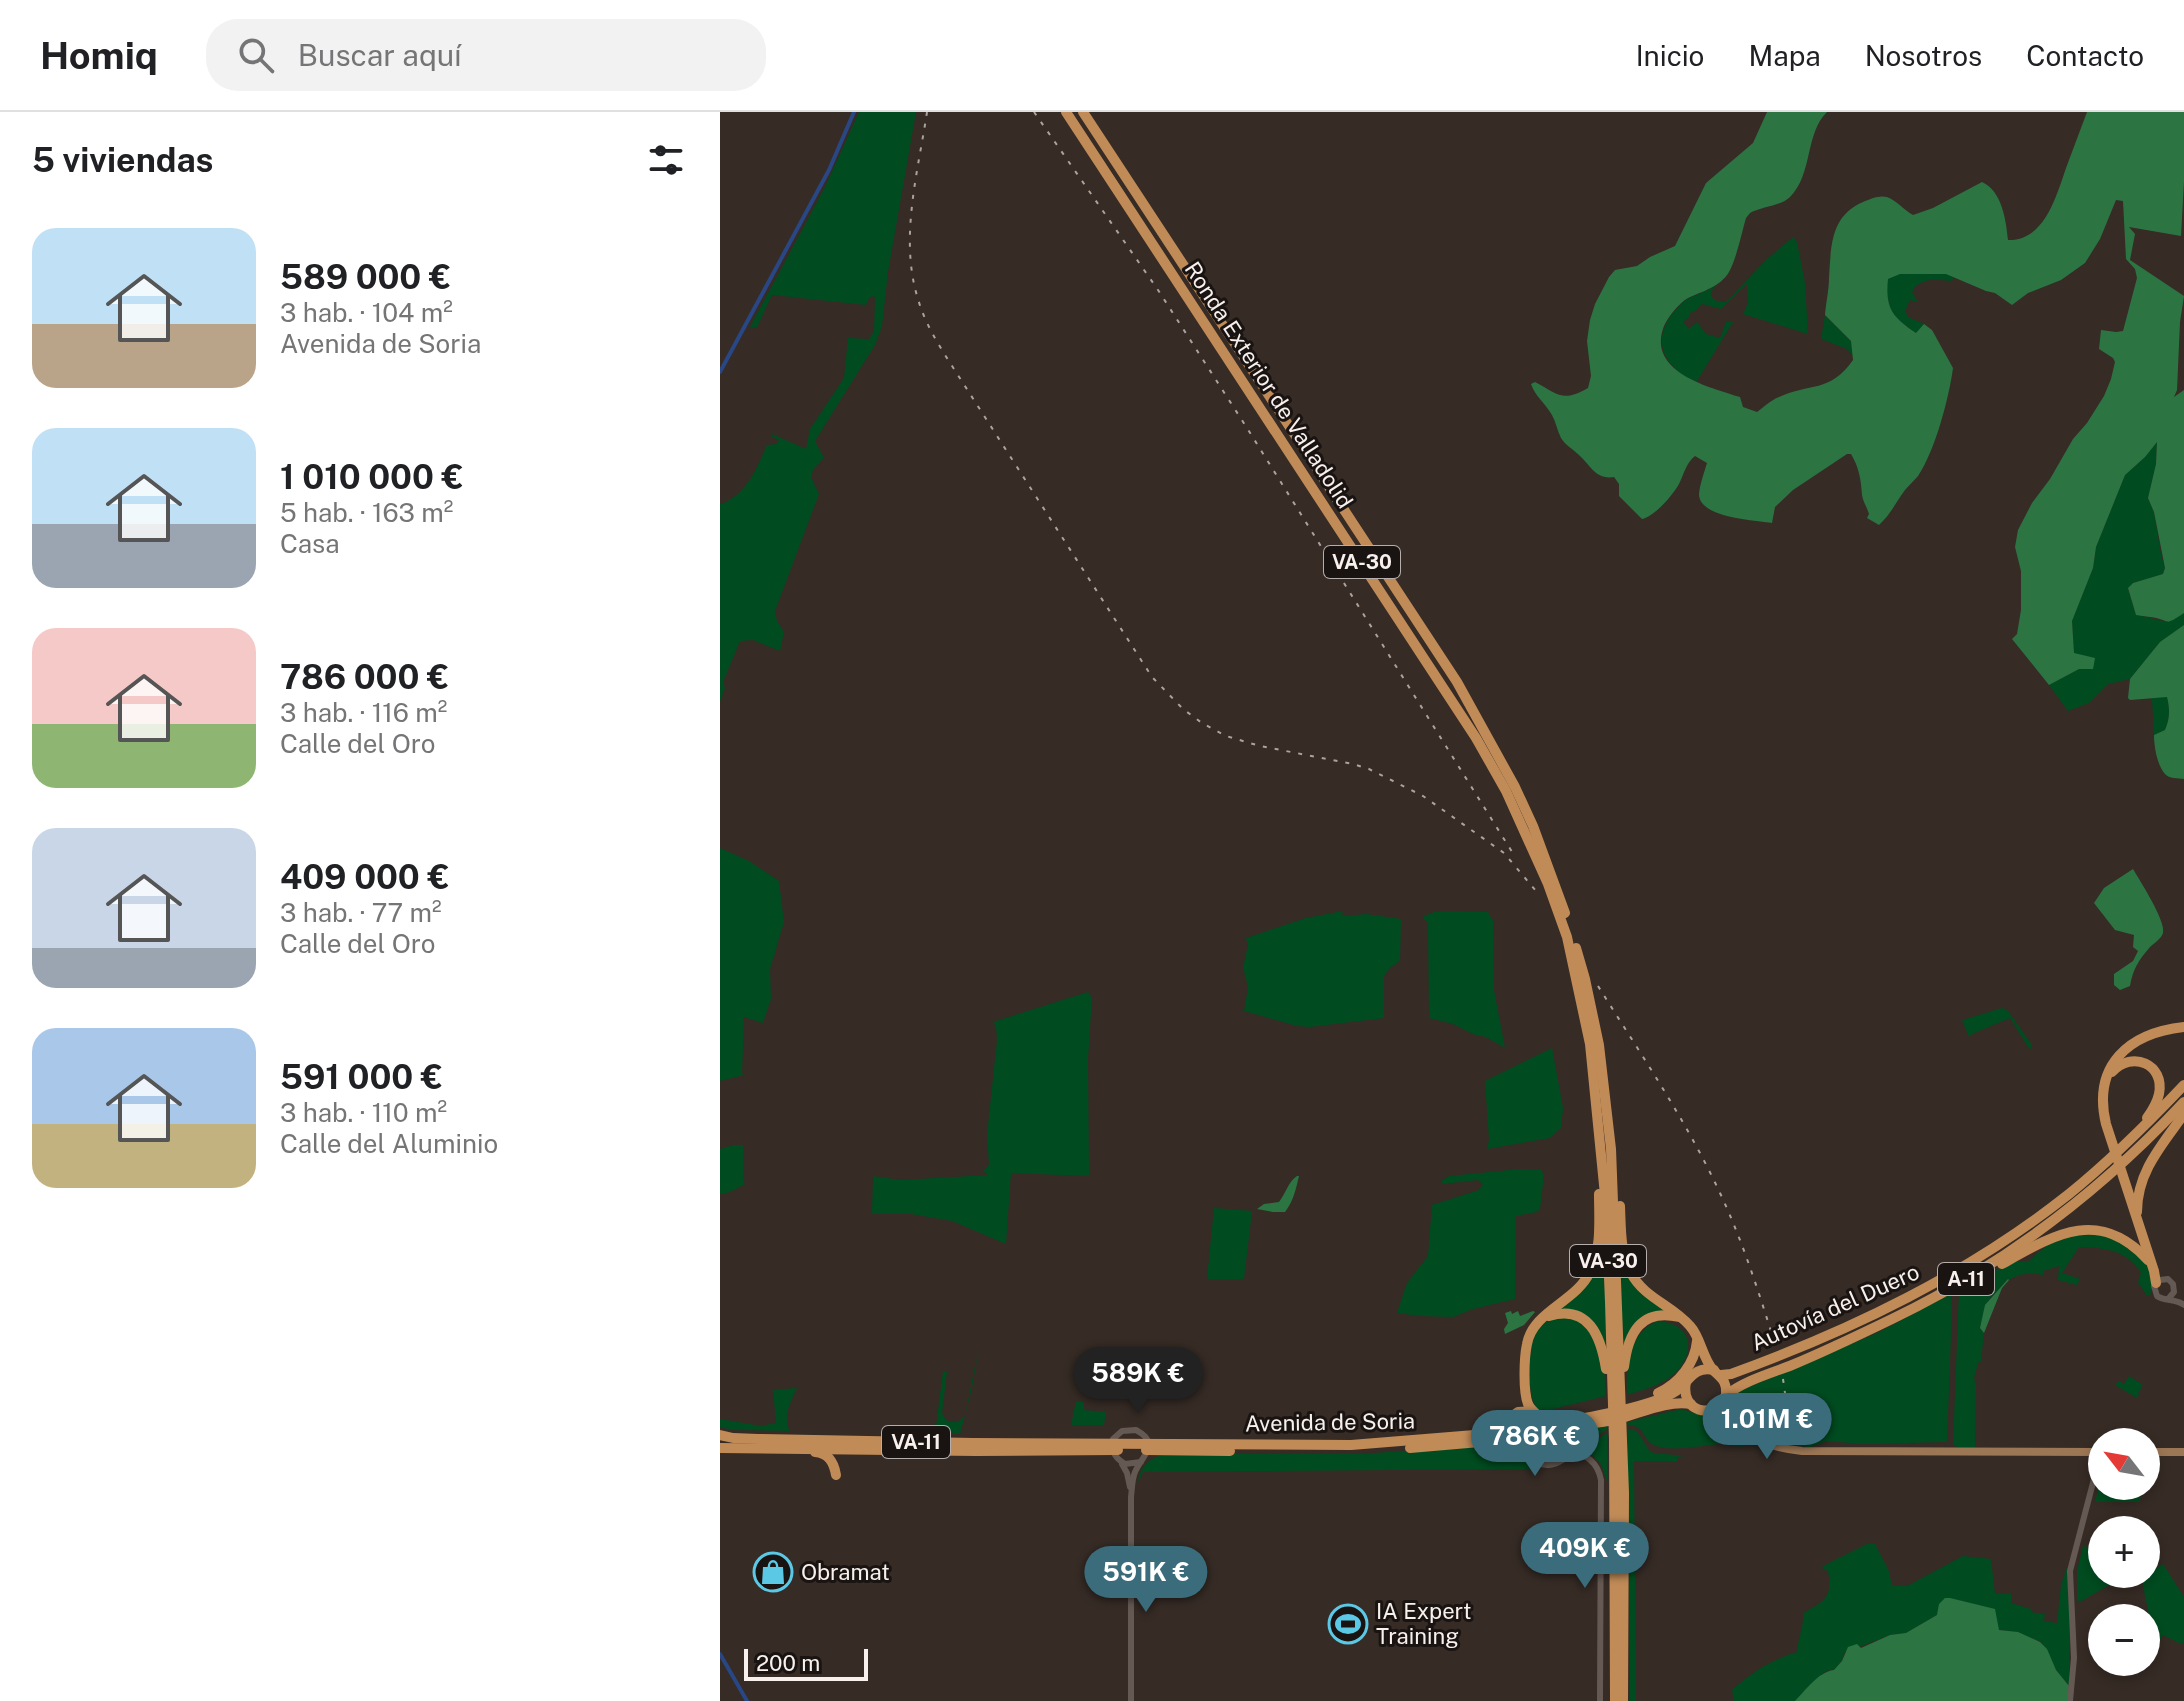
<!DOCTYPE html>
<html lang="es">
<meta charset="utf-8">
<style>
:root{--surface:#fff;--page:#f2f2f2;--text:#202124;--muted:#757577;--line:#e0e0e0;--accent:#3b6c7b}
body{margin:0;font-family:"Public Sans",sans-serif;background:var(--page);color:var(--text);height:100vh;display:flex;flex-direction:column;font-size:30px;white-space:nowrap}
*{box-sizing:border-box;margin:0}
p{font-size:26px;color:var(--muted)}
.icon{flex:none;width:44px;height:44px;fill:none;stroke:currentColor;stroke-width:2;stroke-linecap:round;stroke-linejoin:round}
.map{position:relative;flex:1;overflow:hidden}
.drawer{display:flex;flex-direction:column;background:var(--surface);width:720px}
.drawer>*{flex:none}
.needle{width:52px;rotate:301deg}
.buttons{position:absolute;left:1368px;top:1316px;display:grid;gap:16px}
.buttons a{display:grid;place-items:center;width:72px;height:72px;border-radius:50%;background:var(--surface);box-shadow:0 4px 12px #0003;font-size:40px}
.scale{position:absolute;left:24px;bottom:20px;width:124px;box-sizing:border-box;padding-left:8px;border:4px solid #f8f0ed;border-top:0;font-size:22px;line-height:28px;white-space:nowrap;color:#f8f0ed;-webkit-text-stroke:6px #191412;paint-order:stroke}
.price{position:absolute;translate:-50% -68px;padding:0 18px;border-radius:28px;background:var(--accent);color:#fff;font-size:26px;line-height:52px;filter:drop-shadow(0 2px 4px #0008)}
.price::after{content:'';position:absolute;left:50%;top:48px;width:24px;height:18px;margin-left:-12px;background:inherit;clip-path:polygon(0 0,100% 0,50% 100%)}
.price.current{background:#222;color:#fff}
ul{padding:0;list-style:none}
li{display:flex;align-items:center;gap:24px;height:200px;padding:0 32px}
li span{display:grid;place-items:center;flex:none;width:224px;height:160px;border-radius:24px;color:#555}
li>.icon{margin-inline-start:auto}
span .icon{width:96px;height:96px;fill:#fffc;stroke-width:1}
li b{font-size:34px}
h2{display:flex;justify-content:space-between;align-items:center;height:96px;padding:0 32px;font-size:34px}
header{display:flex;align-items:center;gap:48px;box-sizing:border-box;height:112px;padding:0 40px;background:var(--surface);border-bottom:2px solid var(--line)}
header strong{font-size:38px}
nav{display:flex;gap:44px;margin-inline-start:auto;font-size:28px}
.search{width:560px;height:72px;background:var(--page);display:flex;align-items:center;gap:20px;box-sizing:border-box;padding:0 28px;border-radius:32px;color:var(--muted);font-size:30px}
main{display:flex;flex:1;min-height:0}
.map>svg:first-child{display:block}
</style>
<header>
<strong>Homiq</strong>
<div class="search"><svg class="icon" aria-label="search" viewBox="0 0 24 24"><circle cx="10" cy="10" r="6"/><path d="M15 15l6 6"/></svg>Buscar aquí</div>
<nav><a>Inicio</a><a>Mapa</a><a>Nosotros</a><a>Contacto</a></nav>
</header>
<main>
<section class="drawer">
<h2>5 viviendas<svg class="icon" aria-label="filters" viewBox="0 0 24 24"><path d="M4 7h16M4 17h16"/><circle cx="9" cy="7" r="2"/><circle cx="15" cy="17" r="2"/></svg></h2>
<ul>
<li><span style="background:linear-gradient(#bfe0f5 60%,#b9a48a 0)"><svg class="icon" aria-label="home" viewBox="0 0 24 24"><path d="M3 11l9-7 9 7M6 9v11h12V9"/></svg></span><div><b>589 000 €</b><p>3 hab. · 104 m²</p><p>Avenida de Soria</p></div></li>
<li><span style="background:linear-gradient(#bfe0f5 60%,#9aa5b1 0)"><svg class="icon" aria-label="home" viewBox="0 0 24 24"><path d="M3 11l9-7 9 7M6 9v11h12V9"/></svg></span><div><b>1 010 000 €</b><p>5 hab. · 163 m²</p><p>Casa</p></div></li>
<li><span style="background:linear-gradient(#f6c9c9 60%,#8fb573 0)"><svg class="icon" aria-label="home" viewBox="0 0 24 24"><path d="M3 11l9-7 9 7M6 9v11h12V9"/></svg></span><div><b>786 000 €</b><p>3 hab. · 116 m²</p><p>Calle del Oro</p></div></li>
<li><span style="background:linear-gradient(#c9d6e8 75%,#9aa5b1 0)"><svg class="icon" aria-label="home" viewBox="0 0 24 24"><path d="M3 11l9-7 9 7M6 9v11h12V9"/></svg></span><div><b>409 000 €</b><p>3 hab. · 77 m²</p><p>Calle del Oro</p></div></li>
<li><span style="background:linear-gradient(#a9c7e8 60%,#c2b280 0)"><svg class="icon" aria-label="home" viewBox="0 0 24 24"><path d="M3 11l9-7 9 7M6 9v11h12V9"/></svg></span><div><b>591 000 €</b><p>3 hab. · 110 m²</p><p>Calle del Aluminio</p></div></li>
</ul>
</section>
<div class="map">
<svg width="1464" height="1589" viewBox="0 0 1464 1589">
<rect width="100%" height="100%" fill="#362b25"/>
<g fill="#004c20">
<path d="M139 0H196L168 160 162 214 155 233 95 329 104 346 93 358 91 365 99 382 55 499 57 509 64 520 60 539 33 528 20 529 3 570 5 576 0 590V392C27 383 36 357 47 333L57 332 59 328 52 325V322L86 337 90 317 124 266 128 226 149 227 154 219 155 186 152 184 149 186 146 193 52 183 37 215H30L105 75Z"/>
<path d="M1073 125 1077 130 1085 171 1088 222 1023 202 1028 191 1027 172 1001 197 982 192 973 201 972 199 970 201V204L963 210 969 217 977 210 986 222 1000 226 1006 210H1013L977 269C967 267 958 261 951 252 933 230 944 208 963 190 970 184 987 180 997 173L991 180 992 186 997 189 1006 190 1046 148Z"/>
<path d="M1179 162H1226L1233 165 1234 167 1231 169C1217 167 1199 165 1192 180L1198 190 1190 188 1185 199 1188 205 1204 212 1197 222C1173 205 1165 198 1168 167Z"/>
<polygon points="1105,203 1131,229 1133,244 1127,237 1101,227"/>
<path d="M1437 328 1436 352 1428 386 1434 400 1441 442 1445 456 1443 462 1413 471 1408 477 1416 503C1440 506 1442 516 1464 501V513L1440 530 1410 567 1388 572 1369 591 1348 599 1329 573 1359 557 1354 542 1352 509 1373 456 1376 435 1405 363 1425 345Z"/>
<path d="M1447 585C1450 597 1450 607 1445 618L1434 623 1432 586Z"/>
<polygon points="0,736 29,749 59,769 64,810 50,857 51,887 43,911 24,905 22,962 24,963 0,969"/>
<polygon points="623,799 622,803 625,804 646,802 681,807 680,849 670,856 664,864 664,906 590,915 577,914 524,899 528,875 523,855 528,833 526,826 586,806"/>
<polygon points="724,799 768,800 773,809 774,878 785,936 766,925 755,923 733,912 709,906 708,811 702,805 714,800"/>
<polygon points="368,880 372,885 368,947 369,1064 291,1061 286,1132 232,1109 191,1102 152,1102 153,1064 181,1068 268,1063 263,1059 269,1053 267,1023 277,928 276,915 273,910"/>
<polygon points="1282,896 1288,899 1312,933 1310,938 1290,906 1252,922 1249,925 1242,908"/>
<polygon points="832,936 843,996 841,1016 830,1026 767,1037 769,1028 765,969"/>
<polygon points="13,1033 23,1033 23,1068 25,1072 10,1080 0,1082 0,1037"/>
<polygon points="800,1057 821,1058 824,1063 820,1097 817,1100 796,1104 795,1187 753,1197 733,1205 700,1204 677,1201 687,1171 708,1144 712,1093 759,1078 763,1073 758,1068 723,1072 721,1069 729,1064"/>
<polygon points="494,1096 532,1099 524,1167 487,1167"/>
<polygon points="883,1113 887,1248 874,1213 834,1201 865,1174"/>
<path d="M1366 1120 1395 1126 1428 1153 1434 1167 1431 1182 1427 1184 1418 1170 1421 1160C1418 1157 1416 1153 1412 1150 1398 1136 1377 1136 1359 1135L1342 1161 1360 1167 1357 1173 1338 1168 1339 1154 1323 1159V1163C1311 1160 1299 1161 1289 1168L1288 1167 1270 1186 1260 1216 1264 1221 1261 1249 1258 1251 1254 1266 1256 1272 1255 1336C1247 1336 1240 1337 1233 1333L1239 1179 1291 1150 1309 1149 1328 1132Z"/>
<polygon points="898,1133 903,1149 950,1199 930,1202 903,1247"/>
<polygon points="1231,1182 1232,1196 1227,1330 1142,1332 1107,1329 1090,1335 1059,1332 1028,1320 1011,1308 1006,1299 1007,1293 1015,1281 1157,1221"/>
<path d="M848 1204 869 1216 884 1256 886 1284 829 1298 817 1297C806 1282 807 1230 819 1216 826 1206 838 1206 848 1204Z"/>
<path d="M937 1209C976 1211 977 1246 949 1266 936 1275 922 1278 907 1283 906 1254 908 1222 937 1209Z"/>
<path d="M259 1235 252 1276 240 1322H215L223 1259 227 1260 222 1301 226 1308C233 1312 241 1310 245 1303Z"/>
<polygon points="1409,1264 1423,1273 1418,1281 1419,1283 1417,1286 1395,1273 1399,1269 1404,1272"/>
<path d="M77 1276C71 1289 62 1306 70 1319L12 1318 0 1315V1307L41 1314 56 1311 53 1278Z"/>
<polygon points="356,1289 364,1290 364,1298 386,1300 384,1313 351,1313"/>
<path d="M961 1297 997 1308 1026 1327 1025 1334C1016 1336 1009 1332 1000 1332 982 1333 954 1340 936 1334 922 1329 926 1313 907 1313V1310Z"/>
<path d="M887 1314V1318C875 1322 874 1332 868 1342L851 1340 835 1348 830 1344V1334L841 1325Z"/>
<polygon points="907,1317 917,1319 929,1338 934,1341 965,1344 957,1345 957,1349 914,1349 916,1589 910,1589"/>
<polygon points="887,1321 887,1369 881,1352 872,1343 879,1326"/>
<path d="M761 1333 781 1336 792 1344 810 1352 815 1357 423 1360 419 1369 418 1368C421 1353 430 1346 445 1342H642Z"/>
<polygon points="1382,1362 1382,1374 1421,1374 1420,1390 1375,1390"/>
<path d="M1147 1432H1155L1169 1459 1172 1474H1187L1243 1444 1271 1447 1275 1482H1291V1491L1311 1497V1500L1325 1502 1324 1509 1337 1511 1341 1473 1347 1455 1350 1505 1349 1574 1336 1558 1321 1530 1297 1520 1279 1518 1217 1503 1186 1521 1170 1523 1124 1541 1122 1549 1114 1558 1106 1559 1075 1589H1014L1012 1578C1032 1560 1051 1548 1077 1540 1078 1526 1084 1515 1083 1501 1104 1490 1113 1485 1108 1459L1102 1456 1103 1454Z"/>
<polygon points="1363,1434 1382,1438 1382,1462 1408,1462 1360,1490 1357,1488 1357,1459"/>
<polygon points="1443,1452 1464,1485 1464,1530 1461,1532 1443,1523 1429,1547 1426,1546 1426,1514 1440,1521 1430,1508 1421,1465"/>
</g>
<g fill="#2c7543">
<path d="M1047 0H1107C1085 21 1093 62 1070 85 1061 94 1042 94 1030 101L1026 106C1022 120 1016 148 1009 160 1000 175 983 179 968 186 959 191 948 205 944 214 926 260 989 275 1020 285L1023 295 1037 300C1044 295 1051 288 1059 285 1089 271 1110 281 1133 248L1131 229 1105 203C1106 190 1109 178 1109 166 1111 135 1110 104 1143 90 1150 87 1159 83 1167 85 1176 88 1184 98 1193 103L1213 96 1262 70C1282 79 1286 108 1288 128 1328 129 1338 76 1349 48 1355 32 1361 16 1367 0H1464V69L1461 124 1409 115 1415 122 1410 148 1464 184 1460 210 1457 278 1454 285 1464 278V501C1442 516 1451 507 1430 505 1425 504 1420 504 1416 503L1408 476 1413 471 1443 462 1445 456 1434 400 1428 386 1436 352 1437 330 1425 345 1405 363 1376 435 1373 456 1352 509 1354 541 1375 546 1373 557H1359L1329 573 1292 527 1297 522 1301 498V459L1295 435 1298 418 1312 391 1330 367 1353 327 1367 311 1384 284 1391 267 1395 250 1393 246 1379 237 1381 218 1396 220 1403 219 1417 166 1415 157 1406 147 1403 89 1396 88 1380 127 1365 151 1341 168 1308 181 1292 193 1275 181 1266 179 1226 162H1180L1168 167C1165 197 1173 205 1196 221L1204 212 1212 218 1233 256C1229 286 1215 339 1198 364 1194 369 1189 373 1185 378 1176 390 1171 402 1159 413L1147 406 1149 402C1147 395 1143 390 1142 383 1141 368 1139 355 1131 342H1127L1073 378 1055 395 1052 411C1034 408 979 406 979 382 980 372 984 361 987 351L975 344C966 351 964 362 959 372 952 384 935 404 922 407L899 384V372L894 365C876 368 871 354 859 343 853 337 846 334 841 326 837 318 836 310 832 303 825 291 815 284 811 272L815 270C838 282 842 291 868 276L871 264 867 229 870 208 875 192 889 165 895 158 917 154 930 145 955 134 986 71 1033 31Z"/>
<path d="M1464 513V667C1458 666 1449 667 1445 662 1437 653 1434 634 1434 623L1445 618C1450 607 1450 597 1447 585L1410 588 1408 586 1410 567 1440 530Z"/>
<path d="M1413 757C1420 769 1446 809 1443 821 1441 827 1434 831 1430 835 1418 849 1413 857 1410 874L1400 878 1394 873V862L1413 849 1418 839 1413 835 1414 823 1395 818 1374 791 1384 776Z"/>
<path d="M577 1064H579C576 1077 573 1090 565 1100H553L537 1097 544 1092 559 1090C566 1081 568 1070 577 1064Z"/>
<polygon points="1288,1167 1289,1168 1282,1176 1264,1221 1260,1216 1265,1193"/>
<polygon points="791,1199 792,1202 798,1199 800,1204 813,1199 815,1200 804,1213 785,1222 784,1217 788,1211 785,1201"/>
<path d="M1225 1486H1230L1275 1497 1279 1518 1298 1520 1320 1530 1327 1537 1336 1558 1349 1574 1348 1589H1075C1086 1578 1098 1560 1114 1558L1122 1549 1128 1535 1137 1532 1141 1536 1170 1523 1186 1521 1217 1503 1219 1492Z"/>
</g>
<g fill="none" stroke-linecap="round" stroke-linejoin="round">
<g stroke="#294784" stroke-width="4">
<polyline points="0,260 109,58 134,0"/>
<polyline points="0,1542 27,1589"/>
</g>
<g stroke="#655953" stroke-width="6">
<path d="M1449 1186 1454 1180 1453 1172 1448 1167 1440 1168 1434 1174 1437 1184C1445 1190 1455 1186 1464 1193"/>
<path d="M805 1343C812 1348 820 1354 829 1353 837 1353 842 1348 848 1345 866 1338 878 1352 881 1368L880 1589"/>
<polyline points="402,1352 407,1361 410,1375"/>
<path d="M411 1589V1385C412 1377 412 1367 415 1360 422 1343 442 1332 416 1318L402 1319 393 1327C390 1339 395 1346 405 1352L421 1350"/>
<polyline points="1350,1589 1354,1546 1350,1459 1381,1340"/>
</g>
<g stroke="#9c7755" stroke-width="8">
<path d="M984 1299C999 1305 1011 1314 1025 1322 1043 1332 1062 1337 1082 1339L1382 1340"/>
<polyline points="1426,1340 1464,1340"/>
</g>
<g stroke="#c08b57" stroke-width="10">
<polyline points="346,0 756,626 786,679 828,772 847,825 870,932 886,1093 890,1190 894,1327 895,1589"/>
<polyline points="363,0 737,570 795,675 813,714 845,801"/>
<polyline points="856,836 865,867 879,933 891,1037 904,1381 903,1589"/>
<path d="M1392 960C1412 938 1445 952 1439 982 1437 991 1432 999 1427 1006"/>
<path d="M900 1094C901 1116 900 1141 911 1161 924 1186 952 1193 970 1214 981 1226 982 1245 993 1258 1002 1267 1007 1269 1006 1283 992 1310 960 1299 966 1270"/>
<path d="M1417 1100C1417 1060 1442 1033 1464 1002"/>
<path d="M1282 1152C1335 1122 1379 1095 1428 1148"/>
<path d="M1436 1171 1434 1159 1386 1012C1372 953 1409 921 1464 915"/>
<path d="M829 1204C869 1192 881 1225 886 1257"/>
<path d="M904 1255C908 1221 921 1196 959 1205"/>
<path d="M1001 1263 1011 1262C1132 1218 1248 1162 1349 1082 1390 1049 1428 1011 1464 973"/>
<path d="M938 1281C959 1272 975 1251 977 1229"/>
<path d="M1006 1283C1026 1268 1049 1262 1072 1253 1106 1239 1139 1223 1172 1207 1282 1154 1381 1079 1464 990"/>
<path d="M813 1299 798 1300C773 1315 789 1351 814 1340 820 1338 824 1333 826 1327 834 1306 814 1306 808 1292 803 1279 804 1246 807 1232 813 1199 856 1190 870 1160 882 1136 879 1108 879 1082"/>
<path d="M824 1308C846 1314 932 1293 953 1281 969 1272 972 1253 994 1258"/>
<polyline points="0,1323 13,1326 38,1327 253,1331 631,1333 767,1322 787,1311"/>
<path d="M827 1328C832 1324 836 1321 842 1318 860 1312 880 1311 898 1307 921 1301 947 1288 971 1292"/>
<polyline points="0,1336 256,1339 398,1338"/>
<polyline points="690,1336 771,1329 789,1333"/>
<polyline points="426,1338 510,1339"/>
<path d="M95 1340C109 1341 114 1351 116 1363"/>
</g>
<g stroke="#aca39f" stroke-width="2" stroke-dasharray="4 8" stroke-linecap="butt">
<path d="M207 0C198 60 179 127 198 187 204 208 214 225 225 243L432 565 463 597 482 611 506 624 540 634 633 652 649 657 703 684 784 741 816 779"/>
<polyline points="314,0 438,178 527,316 794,743"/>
<path d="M878 874C920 941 966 1008 1000 1081 1023 1130 1039 1181 1055 1232"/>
<polyline points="1063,1267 1071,1324"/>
</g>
</g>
<defs>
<g id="shop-ring" transform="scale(2)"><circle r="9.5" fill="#191412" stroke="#5bc8e6" stroke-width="1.5"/><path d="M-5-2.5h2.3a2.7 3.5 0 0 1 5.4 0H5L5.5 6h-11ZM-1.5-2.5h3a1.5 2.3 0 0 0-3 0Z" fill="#5bc8e6"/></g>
<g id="stadium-ring" transform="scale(2)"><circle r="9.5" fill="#191412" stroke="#5bc8e6" stroke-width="1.5"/><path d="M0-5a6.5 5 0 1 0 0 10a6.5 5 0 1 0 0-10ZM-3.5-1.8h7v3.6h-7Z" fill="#5bc8e6"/></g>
</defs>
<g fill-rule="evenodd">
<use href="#shop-ring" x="53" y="1460"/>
<use href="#stadium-ring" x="628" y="1512"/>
</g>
<g text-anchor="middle" stroke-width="6" stroke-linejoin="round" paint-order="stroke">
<g fill="#191412" stroke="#b5aeab" stroke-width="2">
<rect x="604" y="434" width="76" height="32" rx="6"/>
<rect x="850" y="1133" width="76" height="32" rx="6"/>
<rect x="1218" y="1151" width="56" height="32" rx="6"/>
<rect x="162" y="1314" width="68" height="32" rx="6"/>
</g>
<g font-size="20" font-weight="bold" fill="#f8f0ed">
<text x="642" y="457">VA-30</text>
<text x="888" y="1156">VA-30</text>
<text x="1246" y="1174">A-11</text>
<text x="196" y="1337">VA-11</text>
</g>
<g font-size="22" fill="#f8f0ed" stroke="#191412">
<text transform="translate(549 273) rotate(57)" y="8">Ronda Exterior de Valladolid</text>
<text transform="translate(1115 1195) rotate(-24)" y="8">Autovía del Duero</text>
<text transform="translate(610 1310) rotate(-1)" y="8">Avenida de Soria</text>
</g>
<g font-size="22" fill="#f8f0ed" stroke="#191412" text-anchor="start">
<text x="81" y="1468">Obramat</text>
<text x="656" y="1507">IA Expert<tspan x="656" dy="25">Training</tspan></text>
</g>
</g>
</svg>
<div class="buttons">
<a><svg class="needle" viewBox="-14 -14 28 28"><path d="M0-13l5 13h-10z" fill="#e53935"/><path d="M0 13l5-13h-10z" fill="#757577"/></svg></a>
<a>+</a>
<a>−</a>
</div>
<div class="scale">200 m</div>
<b class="price current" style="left:418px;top:1303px">589K €</b>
<b class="price" style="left:1047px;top:1349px">1.01M €</b>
<b class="price" style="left:815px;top:1366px">786K €</b>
<b class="price" style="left:865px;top:1478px">409K €</b>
<b class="price" style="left:426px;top:1502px">591K €</b>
</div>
</main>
